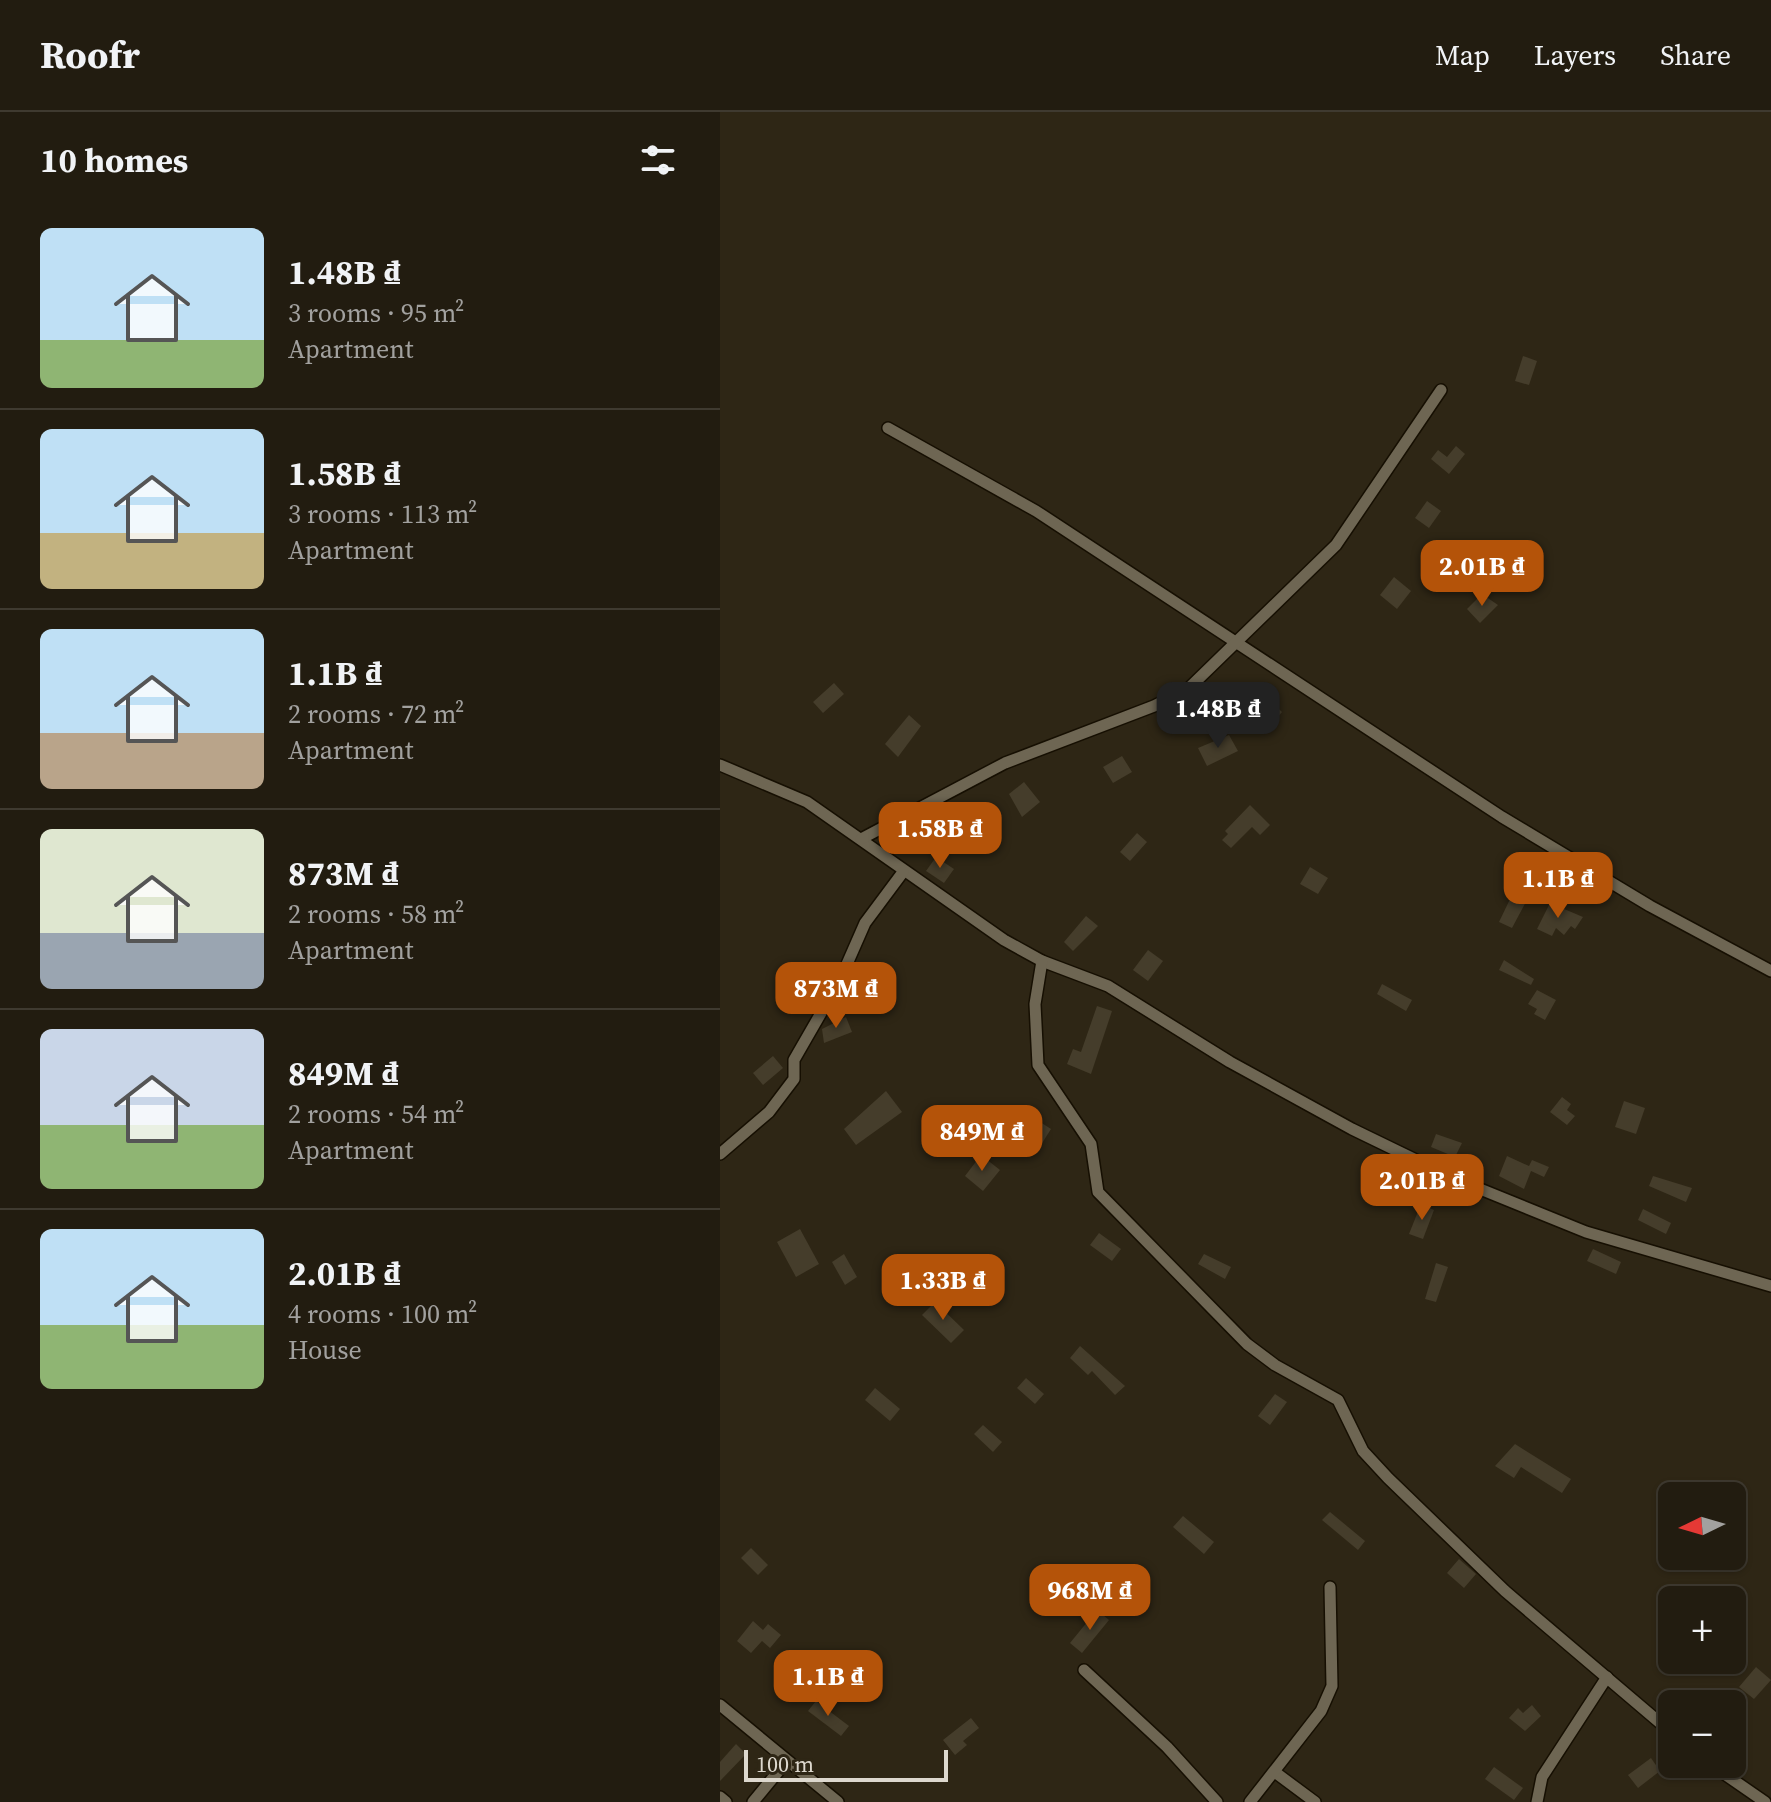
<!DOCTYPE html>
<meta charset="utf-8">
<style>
:root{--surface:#221c10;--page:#2e291e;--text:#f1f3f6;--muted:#a2a19f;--line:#3f3a30;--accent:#b45309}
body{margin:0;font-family:"Source Serif 4",serif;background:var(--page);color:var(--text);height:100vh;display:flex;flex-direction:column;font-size:30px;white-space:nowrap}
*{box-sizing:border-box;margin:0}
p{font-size:26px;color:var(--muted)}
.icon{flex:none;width:44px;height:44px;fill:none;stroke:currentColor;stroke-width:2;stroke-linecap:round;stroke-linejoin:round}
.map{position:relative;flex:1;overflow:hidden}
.panel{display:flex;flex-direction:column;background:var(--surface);width:720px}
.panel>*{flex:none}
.needle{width:52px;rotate:265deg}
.buttons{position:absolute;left:938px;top:1370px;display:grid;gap:16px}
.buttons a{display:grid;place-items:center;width:88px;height:88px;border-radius:12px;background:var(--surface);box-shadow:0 2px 6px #0004,0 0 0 2px var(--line);font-size:40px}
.scale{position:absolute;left:24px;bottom:20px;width:204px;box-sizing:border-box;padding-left:8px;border:4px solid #ddd8ce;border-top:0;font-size:22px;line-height:28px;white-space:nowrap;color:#ddd8ce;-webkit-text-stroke:6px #2e2615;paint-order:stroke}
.price{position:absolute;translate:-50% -68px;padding:0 18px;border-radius:16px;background:var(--accent);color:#fff;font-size:26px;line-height:52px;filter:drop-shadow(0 2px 4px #0008)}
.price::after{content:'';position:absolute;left:50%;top:48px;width:24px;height:18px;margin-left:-12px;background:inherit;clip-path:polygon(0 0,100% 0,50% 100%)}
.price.on{background:#222;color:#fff}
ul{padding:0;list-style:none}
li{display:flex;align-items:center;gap:24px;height:200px;padding:0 40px}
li+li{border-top:2px solid var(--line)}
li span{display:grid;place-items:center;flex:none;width:224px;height:160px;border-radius:12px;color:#555}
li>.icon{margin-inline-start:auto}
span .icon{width:96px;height:96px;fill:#fffc;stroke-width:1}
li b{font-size:34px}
h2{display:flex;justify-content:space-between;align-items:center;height:96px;padding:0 40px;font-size:34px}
header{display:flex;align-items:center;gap:48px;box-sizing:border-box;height:112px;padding:0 40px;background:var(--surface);border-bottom:2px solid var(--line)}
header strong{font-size:38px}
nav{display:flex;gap:44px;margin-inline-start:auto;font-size:28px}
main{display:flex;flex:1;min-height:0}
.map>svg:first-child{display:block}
</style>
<header>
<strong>Roofr</strong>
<nav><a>Map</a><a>Layers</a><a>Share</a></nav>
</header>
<main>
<section class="panel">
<h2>10 homes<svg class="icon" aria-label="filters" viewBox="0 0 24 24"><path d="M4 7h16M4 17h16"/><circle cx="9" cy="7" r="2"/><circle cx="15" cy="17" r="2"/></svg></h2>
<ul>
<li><span style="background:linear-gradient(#bfe0f5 70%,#8fb573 0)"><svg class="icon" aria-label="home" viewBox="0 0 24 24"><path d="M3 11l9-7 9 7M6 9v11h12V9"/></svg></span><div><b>1.48B ₫</b><p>3 rooms · 95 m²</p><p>Apartment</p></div></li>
<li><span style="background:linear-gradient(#bfe0f5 65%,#c2b280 0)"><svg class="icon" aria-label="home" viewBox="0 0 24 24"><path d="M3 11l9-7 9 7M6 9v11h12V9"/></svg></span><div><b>1.58B ₫</b><p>3 rooms · 113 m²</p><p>Apartment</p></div></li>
<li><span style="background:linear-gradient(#bfe0f5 65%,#b9a48a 0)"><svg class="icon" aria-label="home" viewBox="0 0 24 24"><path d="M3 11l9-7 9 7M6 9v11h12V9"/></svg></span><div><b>1.1B ₫</b><p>2 rooms · 72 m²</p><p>Apartment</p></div></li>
<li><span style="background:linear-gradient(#dfe7d0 65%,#9aa5b1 0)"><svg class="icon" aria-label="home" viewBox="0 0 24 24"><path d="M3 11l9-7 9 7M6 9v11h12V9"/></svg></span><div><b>873M ₫</b><p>2 rooms · 58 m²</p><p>Apartment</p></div></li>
<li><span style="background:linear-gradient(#c9d6e8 60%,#8fb573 0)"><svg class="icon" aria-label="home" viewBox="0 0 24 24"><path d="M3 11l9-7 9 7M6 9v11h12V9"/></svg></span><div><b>849M ₫</b><p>2 rooms · 54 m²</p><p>Apartment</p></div></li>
<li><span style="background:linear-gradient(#bfe0f5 60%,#8fb573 0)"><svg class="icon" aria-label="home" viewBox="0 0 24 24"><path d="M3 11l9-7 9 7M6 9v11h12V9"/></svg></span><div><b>2.01B ₫</b><p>4 rooms · 100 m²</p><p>House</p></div></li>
</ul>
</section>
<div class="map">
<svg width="1051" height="1690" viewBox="0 0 1051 1690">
<rect width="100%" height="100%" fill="#2e2615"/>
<g fill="#453d2b">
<polygon points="803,244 817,249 809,273 795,269"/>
<polygon points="736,334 745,342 729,362 711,347 718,338 727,345"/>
<polygon points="707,389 721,399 709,416 695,406"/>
<polygon points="674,465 691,479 677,497 660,483"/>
<polygon points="762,482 778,493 760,511 747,497"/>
<polygon points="114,571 124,582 103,601 93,590"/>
<polygon points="547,586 562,600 547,618 531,604"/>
<polygon points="189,603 201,614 178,645 165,632"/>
<polygon points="509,623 518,639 487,654 478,636"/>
<polygon points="402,644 412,660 393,671 383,655"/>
<polygon points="304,670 320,690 302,705 289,682"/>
<polygon points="530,693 550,713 540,723 532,715 511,736 502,728 508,722 505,719"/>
<polygon points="193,709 210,721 197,738 176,723"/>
<polygon points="417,721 427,730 410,749 400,740"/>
<polygon points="216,745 234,757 224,771 206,759"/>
<polygon points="590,755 608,766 598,782 580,772"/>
<polygon points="813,755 822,760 792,816 779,810 805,756 811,760"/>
<polygon points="830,791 863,805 855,817 851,814 844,823 836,816 832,824 817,817"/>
<polygon points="366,804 378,814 353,839 344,830"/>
<polygon points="428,838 443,849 428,869 413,858"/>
<polygon points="784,848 814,867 811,873 779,858"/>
<polygon points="662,872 692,888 686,899 657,882"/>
<polygon points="817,878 836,888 825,908 814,902 817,897 808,892"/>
<polygon points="377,894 392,899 371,962 347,952 353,937 361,940"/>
<polygon points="126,905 132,920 104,931 102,917"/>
<polygon points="53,944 63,956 43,973 33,961"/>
<polygon points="166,979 182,1000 136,1033 124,1017"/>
<polygon points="842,985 851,992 847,998 855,1004 847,1013 830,1000"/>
<polygon points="904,989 925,996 916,1022 895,1015"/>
<polygon points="314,1006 331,1017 319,1036 302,1025"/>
<polygon points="716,1022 742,1031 735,1045 711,1035"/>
<polygon points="261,1043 280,1058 263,1079 245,1064"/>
<polygon points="787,1044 809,1054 812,1048 829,1055 824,1065 811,1059 804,1077 779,1064"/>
<polygon points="933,1064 972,1076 966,1090 929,1074"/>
<polygon points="701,1092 714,1098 703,1127 689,1122"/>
<polygon points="923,1097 951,1111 946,1122 918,1108"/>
<polygon points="80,1117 99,1152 76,1165 57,1130"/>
<polygon points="379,1121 401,1137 392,1149 370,1133"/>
<polygon points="873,1137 901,1150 896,1162 867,1149"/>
<polygon points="124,1142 137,1165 125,1173 112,1150"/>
<polygon points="484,1142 511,1155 505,1167 478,1152"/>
<polygon points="716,1151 728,1155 716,1190 705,1187"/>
<polygon points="215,1190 244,1218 231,1231 202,1203"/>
<polygon points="360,1234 405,1274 395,1283 372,1259 368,1263 350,1246"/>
<polygon points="306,1266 324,1282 315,1292 297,1276"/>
<polygon points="155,1276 180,1297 170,1309 145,1288"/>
<polygon points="555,1282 567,1290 550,1313 538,1304"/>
<polygon points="263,1313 282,1330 273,1340 254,1322"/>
<polygon points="795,1332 851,1367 842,1381 801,1355 794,1366 775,1354"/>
<polygon points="610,1400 645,1429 638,1438 602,1408"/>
<polygon points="463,1404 494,1430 484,1442 453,1415"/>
<polygon points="31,1436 48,1453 38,1463 21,1446"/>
<polygon points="739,1447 756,1462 744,1476 727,1461"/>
<polygon points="377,1498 389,1508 362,1541 350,1531"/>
<polygon points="33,1509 43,1518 48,1512 61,1523 50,1536 42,1529 31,1541 17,1529"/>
<polygon points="1036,1555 1051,1568 1034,1587 1019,1575"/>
<polygon points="96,1589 129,1614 121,1624 88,1599"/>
<polygon points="812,1593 821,1604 805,1619 789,1606 798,1596 803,1601"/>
<polygon points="251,1606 259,1616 243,1629 247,1633 235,1643 223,1628"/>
<polygon points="16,1632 26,1642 0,1669 0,1650"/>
<polygon points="931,1646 940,1659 918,1676 908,1663"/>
<polygon points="774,1655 803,1676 794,1688 765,1667"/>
</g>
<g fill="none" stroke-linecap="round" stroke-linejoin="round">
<g stroke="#160f02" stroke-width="14">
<g id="street">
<polyline points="168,316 316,399 782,705 930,794 1051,859"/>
<polyline points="0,653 87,690 284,828 322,849 388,874 510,950 632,1017 733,1066 866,1120 1051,1174"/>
<polyline points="141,727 285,651 434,594 468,577 616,433 721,278"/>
<polyline points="322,849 315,892 318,953 371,1032 378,1080 527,1232 555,1253 618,1288 643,1339 668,1366 785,1479 952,1621"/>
<polyline points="0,1042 49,1000 74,967 74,948 120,868 145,811 183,760"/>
<polyline points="364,1558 447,1635 497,1690"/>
<polyline points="0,1593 118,1690"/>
<polyline points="990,1652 1045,1690"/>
<polyline points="556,1661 595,1690"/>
<polyline points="0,1685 6,1690"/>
<polyline points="33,1690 66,1650"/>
<polyline points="530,1690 601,1599 612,1574 610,1475"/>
<polyline points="817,1690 822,1665 887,1565"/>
</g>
</g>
<use href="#street" stroke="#6e6653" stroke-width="11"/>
</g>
</svg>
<div class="buttons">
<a><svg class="needle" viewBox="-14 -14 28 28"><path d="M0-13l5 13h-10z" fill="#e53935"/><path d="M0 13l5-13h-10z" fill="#a2a19f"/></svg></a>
<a>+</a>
<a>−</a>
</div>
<div class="scale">100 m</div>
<b class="price" style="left:762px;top:496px">2.01B ₫</b>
<b class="price on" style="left:498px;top:638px">1.48B ₫</b>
<b class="price" style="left:220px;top:758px">1.58B ₫</b>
<b class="price" style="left:838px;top:808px">1.1B ₫</b>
<b class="price" style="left:116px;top:918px">873M ₫</b>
<b class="price" style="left:262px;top:1061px">849M ₫</b>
<b class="price" style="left:702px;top:1110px">2.01B ₫</b>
<b class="price" style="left:223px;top:1210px">1.33B ₫</b>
<b class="price" style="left:370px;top:1520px">968M ₫</b>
<b class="price" style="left:108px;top:1606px">1.1B ₫</b>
</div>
</main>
